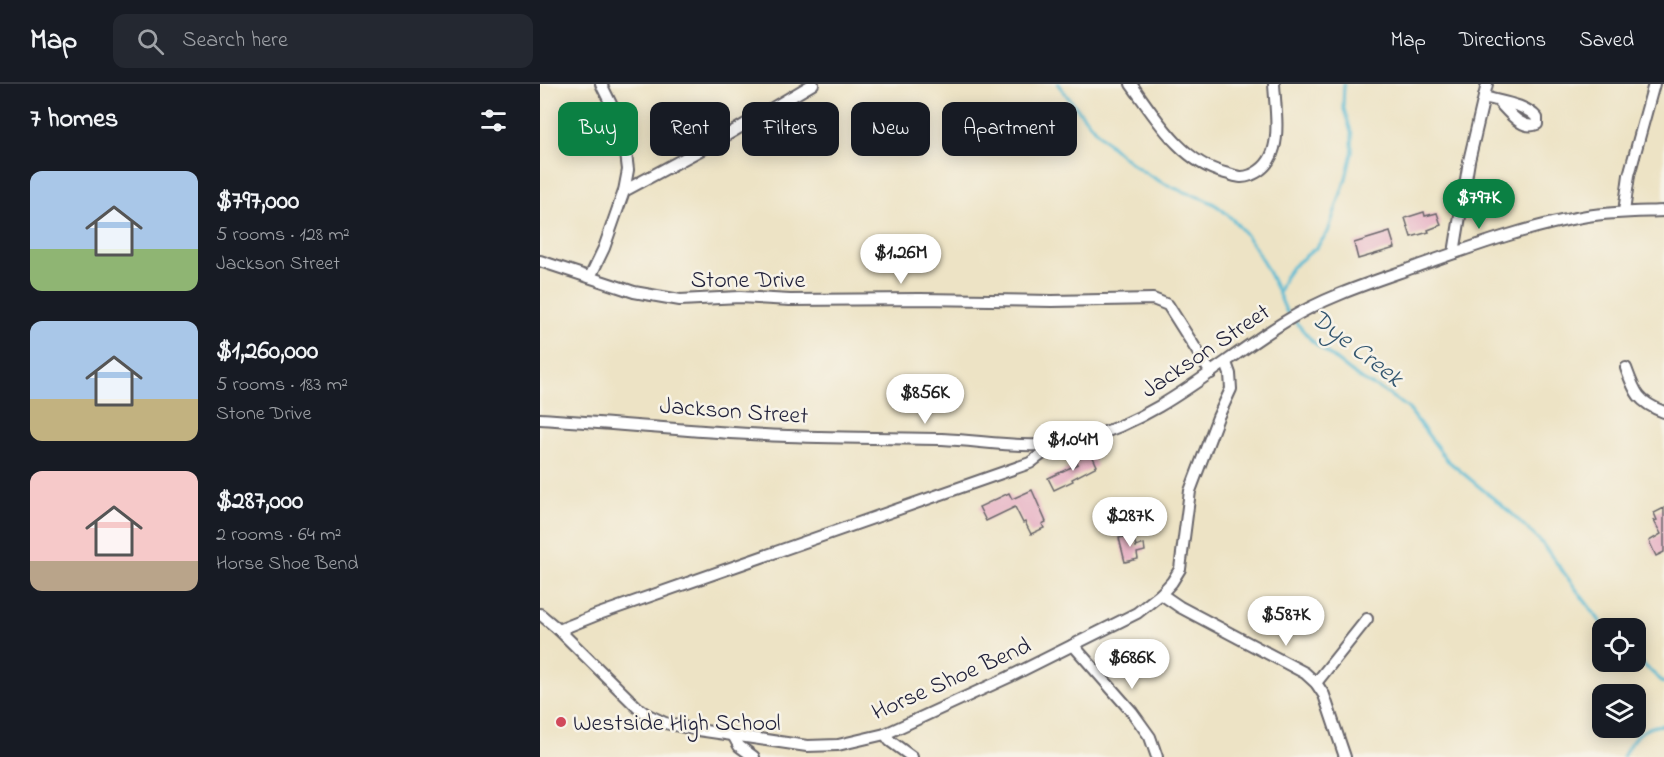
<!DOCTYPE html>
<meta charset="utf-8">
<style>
:root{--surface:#171b24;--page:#242831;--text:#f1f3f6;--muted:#9ea1a6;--line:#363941;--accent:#0b8043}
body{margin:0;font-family:"Indie Flower",sans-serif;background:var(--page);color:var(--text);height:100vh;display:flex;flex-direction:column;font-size:22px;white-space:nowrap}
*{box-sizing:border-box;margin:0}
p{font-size:20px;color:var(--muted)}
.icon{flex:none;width:33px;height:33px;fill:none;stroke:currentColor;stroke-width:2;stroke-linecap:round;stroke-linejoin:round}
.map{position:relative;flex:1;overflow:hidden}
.details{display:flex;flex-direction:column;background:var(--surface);width:540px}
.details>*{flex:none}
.guide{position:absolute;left:18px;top:18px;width:570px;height:54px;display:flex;gap:12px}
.controls{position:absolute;left:1052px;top:534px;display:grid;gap:12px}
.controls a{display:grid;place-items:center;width:54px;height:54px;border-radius:12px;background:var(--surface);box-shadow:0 3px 15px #0003;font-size:30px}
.price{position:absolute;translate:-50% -51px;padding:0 14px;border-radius:21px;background:#fff;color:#222;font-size:20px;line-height:39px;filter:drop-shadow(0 2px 3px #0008)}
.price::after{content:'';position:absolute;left:50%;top:36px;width:18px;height:14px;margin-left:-9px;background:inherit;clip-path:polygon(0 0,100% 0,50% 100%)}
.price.on{background:var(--accent);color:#fff}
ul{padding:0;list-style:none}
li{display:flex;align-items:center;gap:18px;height:150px;padding:0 30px}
li span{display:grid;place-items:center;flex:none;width:168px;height:120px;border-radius:12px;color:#555}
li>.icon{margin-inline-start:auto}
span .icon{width:72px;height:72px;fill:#fffc;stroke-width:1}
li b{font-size:26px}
h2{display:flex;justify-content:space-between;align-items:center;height:72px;padding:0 30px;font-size:26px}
.pill{padding:0 21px;border-radius:12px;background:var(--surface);box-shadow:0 3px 15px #0003;font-size:21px;line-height:54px}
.pill.on{background:var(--accent);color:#fff}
header{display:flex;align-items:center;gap:36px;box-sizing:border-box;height:84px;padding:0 30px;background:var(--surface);border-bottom:2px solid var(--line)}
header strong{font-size:28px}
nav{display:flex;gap:33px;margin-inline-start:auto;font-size:21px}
.search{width:420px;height:54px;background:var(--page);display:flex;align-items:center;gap:15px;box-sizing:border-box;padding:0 21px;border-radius:12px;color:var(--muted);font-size:22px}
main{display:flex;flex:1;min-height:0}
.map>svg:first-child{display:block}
</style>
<header>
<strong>Map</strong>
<div class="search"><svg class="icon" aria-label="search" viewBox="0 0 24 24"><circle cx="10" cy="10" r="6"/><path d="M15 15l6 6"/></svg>Search here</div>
<nav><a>Map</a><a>Directions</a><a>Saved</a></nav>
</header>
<main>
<section class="details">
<h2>7 homes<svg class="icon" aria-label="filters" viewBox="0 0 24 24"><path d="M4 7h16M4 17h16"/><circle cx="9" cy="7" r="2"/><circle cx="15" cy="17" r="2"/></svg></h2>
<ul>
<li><span style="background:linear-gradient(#a9c7e8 65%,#8fb573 0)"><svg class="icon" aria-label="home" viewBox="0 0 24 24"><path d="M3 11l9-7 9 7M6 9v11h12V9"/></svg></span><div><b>$797,000</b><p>5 rooms · 128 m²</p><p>Jackson Street</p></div></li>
<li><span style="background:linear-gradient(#a9c7e8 65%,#c2b280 0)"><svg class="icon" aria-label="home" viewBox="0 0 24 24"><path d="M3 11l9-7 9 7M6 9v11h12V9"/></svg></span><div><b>$1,260,000</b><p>5 rooms · 183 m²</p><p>Stone Drive</p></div></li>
<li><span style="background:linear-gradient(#f6c9c9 75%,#b9a48a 0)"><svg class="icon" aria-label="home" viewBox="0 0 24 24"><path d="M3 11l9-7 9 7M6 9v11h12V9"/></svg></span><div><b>$287,000</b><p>2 rooms · 64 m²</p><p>Horse Shoe Bend</p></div></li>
</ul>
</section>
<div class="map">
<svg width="1124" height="673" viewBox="0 0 1124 673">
<rect width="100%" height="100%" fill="#f7f3e8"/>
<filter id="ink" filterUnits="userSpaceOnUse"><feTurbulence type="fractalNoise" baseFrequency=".0167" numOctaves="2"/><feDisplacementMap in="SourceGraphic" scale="12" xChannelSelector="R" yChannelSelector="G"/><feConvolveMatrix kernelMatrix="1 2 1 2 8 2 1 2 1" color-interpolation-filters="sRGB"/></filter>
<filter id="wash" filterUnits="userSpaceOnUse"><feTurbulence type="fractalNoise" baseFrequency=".008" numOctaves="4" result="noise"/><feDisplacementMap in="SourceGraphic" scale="24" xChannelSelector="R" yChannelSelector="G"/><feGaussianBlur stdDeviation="1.35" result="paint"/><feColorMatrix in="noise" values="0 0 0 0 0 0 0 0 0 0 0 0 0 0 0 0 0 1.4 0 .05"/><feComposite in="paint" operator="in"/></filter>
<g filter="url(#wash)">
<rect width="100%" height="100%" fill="#ede3c5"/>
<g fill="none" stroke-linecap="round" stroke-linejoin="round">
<g stroke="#55b9d3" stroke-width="3">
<path d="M518 0C542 32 568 64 601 86 613 94 628 102 642 107 663 115 673 116 690 133 715 156 733 195 746 227L750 231"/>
<polyline points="739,208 745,193 752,183 777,163 788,148 806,94 812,69 812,51 803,22 804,0"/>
<polyline points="754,236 772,257 819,294 845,308 868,324 907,376 971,429 1001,458 1065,544"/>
<polyline points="1095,573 1124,599"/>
<path d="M1083 673C1092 654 1102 642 1124 641"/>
</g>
</g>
<g id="blocks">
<g fill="#e6afc2">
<polygon points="884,128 885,132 897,129 901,141 888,146 889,148 871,153 865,134"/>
<polygon points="850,148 855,164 818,175 814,159"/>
<polygon points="551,369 557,382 532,395 533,397 514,406 508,394 538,380 536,376"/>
<polygon points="492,406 506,438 502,440 504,444 491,450 485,438 483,439 475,423 446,437 439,423 469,409 472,415"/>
<polygon points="1124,424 1124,468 1116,472 1109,457 1121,450 1114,437 1117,436 1114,429"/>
<polygon points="593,451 596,463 604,460 605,467 597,469 598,475 585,478 579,454"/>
</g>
</g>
</g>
<g filter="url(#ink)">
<use href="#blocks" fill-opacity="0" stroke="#69666b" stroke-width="1.5"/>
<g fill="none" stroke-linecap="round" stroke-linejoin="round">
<g stroke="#69666b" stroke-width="14">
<g id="minor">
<polyline points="61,0 83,44 88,86 84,107"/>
<path d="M591 0C616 34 641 78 685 89 697 92 700 95 711 91 723 86 731 76 734 64 739 46 735 19 734 0"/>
<path d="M944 13C961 18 985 20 997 34V40C982 47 968 27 958 17"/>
<polyline points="1084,128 1089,91 1114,0"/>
<polyline points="914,169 929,77 947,0"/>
<polyline points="0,177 94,208 140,216 200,213 250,216 380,215 512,217 613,215 628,221 671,289"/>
<polyline points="50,193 64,164 84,107 177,57 273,0"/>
<path d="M1086 284C1095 309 1098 318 1124 328"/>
<path d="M0 335C83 340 165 349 248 352 299 354 351 354 402 355 449 357 496 368 543 355 622 334 679 278 746 237 785 213 829 199 872 184 929 164 987 142 1047 132 1072 128 1099 128 1124 127"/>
<polyline points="514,361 490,379 59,530 19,546 98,624 106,630 125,639 158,646 267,662 298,661 345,650 469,593 597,529 621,510 632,498 640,485 650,407 678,333 691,305 690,290 686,279"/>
<polyline points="621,510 640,523 765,589 776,599 784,611 805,673"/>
<polyline points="0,530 19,546"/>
<polyline points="533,561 592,628 610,653 617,673"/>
<polyline points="776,599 827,535"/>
<polyline points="345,650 350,657 372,673"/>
<polyline points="193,651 199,662 214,673"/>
</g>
</g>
<use href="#minor" stroke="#fff" stroke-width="10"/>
</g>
</g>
<circle fill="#d1495b" stroke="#f7f3e8" stroke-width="2" cx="21" cy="638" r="6"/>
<g text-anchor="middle" stroke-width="5" stroke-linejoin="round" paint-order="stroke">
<g font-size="24" fill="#22223b" stroke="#f7f3e8">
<text x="208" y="203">Stone Drive</text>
<text transform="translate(665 266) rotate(-34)" y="8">Jackson Street</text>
<text transform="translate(194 326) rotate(4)" y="8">Jackson Street</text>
<text transform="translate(411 594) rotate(-24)" y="8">Horse Shoe Bend</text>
</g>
<g font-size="24" fill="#22223b" stroke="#f7f3e8" text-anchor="start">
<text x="33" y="646">Westside High School</text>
</g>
<g font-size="26" font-style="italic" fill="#345770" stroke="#f7f3e8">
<text transform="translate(818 263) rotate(38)" y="9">Dye Creek</text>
</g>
</g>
</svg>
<div class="controls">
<a><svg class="icon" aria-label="locate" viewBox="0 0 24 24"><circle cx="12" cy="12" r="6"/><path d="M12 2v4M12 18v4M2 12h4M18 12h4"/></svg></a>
<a><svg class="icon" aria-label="layers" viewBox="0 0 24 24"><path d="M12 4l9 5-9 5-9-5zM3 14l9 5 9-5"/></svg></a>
</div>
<b class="price on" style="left:939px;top:146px">$797K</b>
<b class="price" style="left:361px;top:201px">$1.26M</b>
<b class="price" style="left:385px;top:341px">$856K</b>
<b class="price" style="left:533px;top:388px">$1.04M</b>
<b class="price" style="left:590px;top:464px">$287K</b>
<b class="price" style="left:746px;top:563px">$587K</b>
<b class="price" style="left:592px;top:606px">$686K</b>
<div class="guide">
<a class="pill on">Buy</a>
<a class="pill">Rent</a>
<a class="pill">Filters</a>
<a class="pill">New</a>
<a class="pill">Apartment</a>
</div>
</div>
</main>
